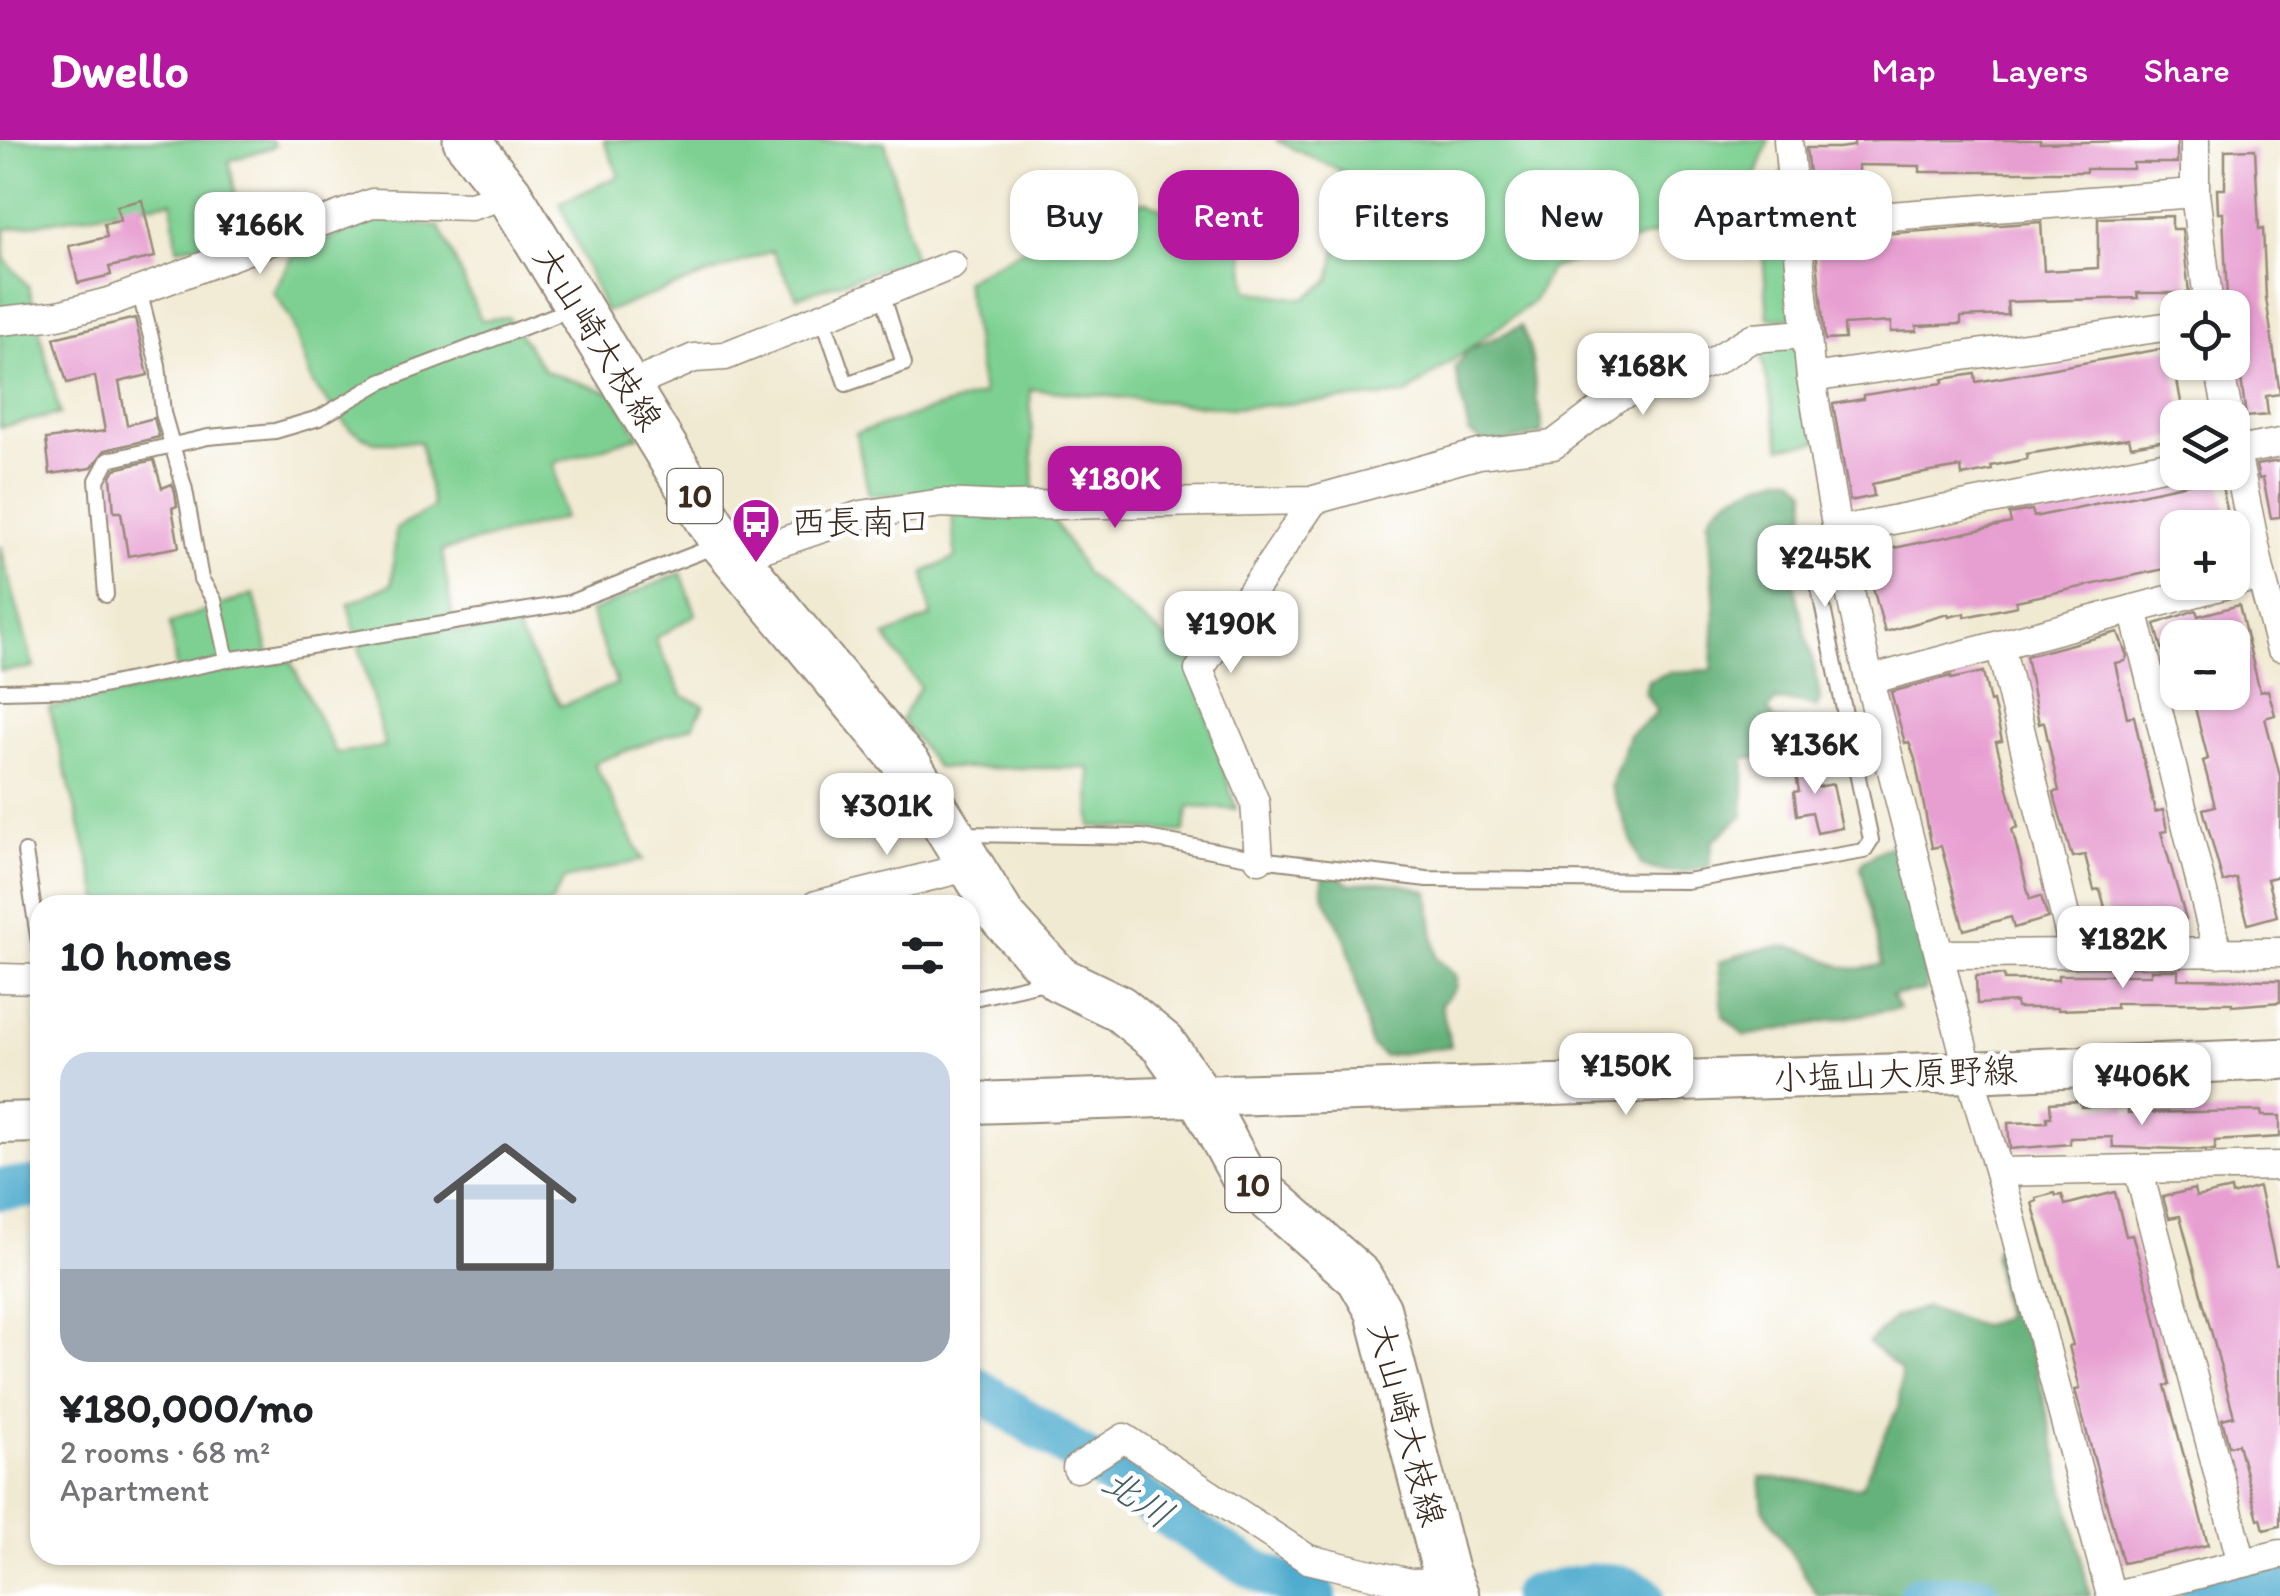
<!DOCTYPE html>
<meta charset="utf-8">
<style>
:root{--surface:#fff;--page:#f6f6f6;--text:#202124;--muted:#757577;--accent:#b5179e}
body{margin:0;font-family:Itim,"Klee One",sans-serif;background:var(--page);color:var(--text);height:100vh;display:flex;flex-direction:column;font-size:38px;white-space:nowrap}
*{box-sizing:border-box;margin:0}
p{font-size:32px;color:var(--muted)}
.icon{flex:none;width:55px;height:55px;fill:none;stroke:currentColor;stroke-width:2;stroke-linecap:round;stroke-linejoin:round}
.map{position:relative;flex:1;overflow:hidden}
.details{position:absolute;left:30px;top:755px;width:950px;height:670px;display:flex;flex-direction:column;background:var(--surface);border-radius:30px;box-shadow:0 2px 8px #0004}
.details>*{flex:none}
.top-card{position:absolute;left:1010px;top:30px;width:950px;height:90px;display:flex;gap:20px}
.tools{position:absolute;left:2160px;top:150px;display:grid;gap:20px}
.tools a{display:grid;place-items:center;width:90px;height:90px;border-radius:20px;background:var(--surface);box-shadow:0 2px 8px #0004;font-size:50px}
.price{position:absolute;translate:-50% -85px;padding:0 22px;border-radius:20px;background:#fff;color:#222;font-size:32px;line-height:65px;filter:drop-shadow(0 2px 5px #0008)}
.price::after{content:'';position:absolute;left:50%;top:60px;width:30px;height:22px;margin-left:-15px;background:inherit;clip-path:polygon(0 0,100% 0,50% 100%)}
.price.current{background:var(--accent);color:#fff}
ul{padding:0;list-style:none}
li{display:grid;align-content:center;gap:20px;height:530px;padding:0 30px}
li span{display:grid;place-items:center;height:310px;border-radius:30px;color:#555}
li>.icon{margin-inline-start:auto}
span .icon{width:180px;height:180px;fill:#fffc;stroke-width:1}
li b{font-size:42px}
h2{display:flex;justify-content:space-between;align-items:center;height:120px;padding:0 30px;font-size:42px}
.tag{padding:0 35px;border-radius:30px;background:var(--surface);box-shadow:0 2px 8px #0004;font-size:35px;line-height:90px}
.tag.current{background:var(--accent);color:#fff}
header{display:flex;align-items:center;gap:60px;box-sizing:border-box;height:140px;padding:0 50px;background:var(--accent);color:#fff}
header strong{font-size:48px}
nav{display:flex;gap:55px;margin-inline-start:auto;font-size:35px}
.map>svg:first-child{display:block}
</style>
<header>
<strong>Dwello</strong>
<nav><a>Map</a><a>Layers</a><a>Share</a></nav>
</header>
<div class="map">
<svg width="2280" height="1456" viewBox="0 0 2280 1456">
<rect width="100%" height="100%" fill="#fff"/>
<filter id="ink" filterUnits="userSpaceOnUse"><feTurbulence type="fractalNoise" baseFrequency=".01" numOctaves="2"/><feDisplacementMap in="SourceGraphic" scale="20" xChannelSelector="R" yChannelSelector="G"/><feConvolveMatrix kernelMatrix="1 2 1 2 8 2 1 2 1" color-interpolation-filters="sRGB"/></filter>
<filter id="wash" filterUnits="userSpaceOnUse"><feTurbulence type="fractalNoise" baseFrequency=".0048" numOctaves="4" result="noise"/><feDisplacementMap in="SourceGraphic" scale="40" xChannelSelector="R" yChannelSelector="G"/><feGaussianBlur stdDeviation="2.25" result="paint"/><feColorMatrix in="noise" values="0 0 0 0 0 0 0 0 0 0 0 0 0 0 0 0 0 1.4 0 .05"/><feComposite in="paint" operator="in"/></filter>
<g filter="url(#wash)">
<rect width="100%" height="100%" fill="#f1ead3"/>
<g fill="#7dd092" stroke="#5c7d58" stroke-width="2.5">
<polygon points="0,0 272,0 275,6 229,21 244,96 177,108 172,61 5,89 5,120 29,147 60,274 0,287"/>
<polygon points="604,0 885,2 914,118 797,157 772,111 605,172 560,63 619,36"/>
<polygon points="1275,0 1769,0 1753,45 1709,76 1550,129 1533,162 1405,255 1232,268 1030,249 1034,347 1086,434 1190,518 1236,669 1189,667 1184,692 1091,686 1090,628 937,628 901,579 920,547 885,496 931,477 924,432 955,418 951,352 869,355 856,293 983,254 965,140 1101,67 1147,61 1243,109 1248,151 1304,159 1330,140 1352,36"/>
<polygon points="1788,14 1802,178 1768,178 1762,102"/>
<polygon points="381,78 440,87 481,180 508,177 545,231 615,254 639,296 554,323 564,378 442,411 455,493 515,488 561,566 617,544 590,472 681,433 696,474 655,499 683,556 704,565 693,586 594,623 643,720 564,739 550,765 101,765 49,568 178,542 170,483 254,454 271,523 290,520 336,613 385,607 348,464 392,444 396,389 433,367 420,302 374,302 350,289 312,243 291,179 273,152 295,112"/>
<polygon points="1804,199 1817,302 1781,307 1759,203"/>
<polygon points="0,405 34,528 0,531"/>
</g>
<g fill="#66b27c" stroke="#506e4d" stroke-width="2.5">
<path d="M1521 186C1533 210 1533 229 1536 256 1538 273 1544 272 1541 294L1490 305 1469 293 1455 228 1468 210Z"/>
<path d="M1780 337H1794L1807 350C1807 365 1804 383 1800 397 1797 406 1793 409 1793 419 1794 467 1815 512 1820 560L1816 568 1800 562 1776 561 1768 570 1774 580C1792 584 1811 581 1826 591L1828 617C1810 622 1771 615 1745 619L1743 675 1713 701 1709 726C1688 734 1661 734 1641 725L1611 646 1629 595 1654 576 1656 570 1645 553 1648 540 1671 532 1712 530 1715 471 1709 378C1724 353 1754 346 1780 337Z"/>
<path d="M1890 705 1898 707C1904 735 1934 828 1925 851L1892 855 1899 868 1745 896 1723 876 1719 822C1741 814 1767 805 1790 807 1832 812 1832 839 1882 824L1861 727 1864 720Z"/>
<path d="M1336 734 1349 744C1379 740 1401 742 1429 752L1436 818 1457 837 1455 848 1441 864 1451 906 1384 916 1371 906 1346 800 1323 754V737Z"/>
<path d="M2003 1085 2090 1456C2064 1456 2020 1450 1999 1456H1818L1763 1368 1760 1337 1861 1347 1899 1265 1901 1230 1868 1203 1894 1178 1926 1167 1980 1186 2004 1178 1994 1115Z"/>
</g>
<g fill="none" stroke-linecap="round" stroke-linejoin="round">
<g stroke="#4facce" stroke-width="42">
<polyline points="0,1049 40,1047"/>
<path d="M970 1244C1019 1276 1069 1307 1118 1341 1182 1386 1241 1429 1316 1456"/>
<path d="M1532 1456C1566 1448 1613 1433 1643 1456"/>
<polyline points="1919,1456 1980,1456"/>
<polyline points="2201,1456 2280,1438"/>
</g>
</g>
<g id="blocks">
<g fill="#e79fd1">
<polygon points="1879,0 2040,0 2040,3 2177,0 2177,23 2133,23 2133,29 2086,29 2086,32 1920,32 1920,26 1858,25 1858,43 1816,43 1816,34 1809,34 1806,8 1839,8 1854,6 1854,1"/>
<polygon points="2255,9 2259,89 2263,88 2266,158 2280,254 2266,256 2268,275 2246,277 2232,168 2231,160 2227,160 2223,73 2218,73 2217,49 2225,49 2225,10"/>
<polygon points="142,60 155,117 109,127 111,135 78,143 69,106 107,97 104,84 120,81 117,66"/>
<polygon points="2172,76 2172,89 2182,89 2189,153 2137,153 2138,158 2007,162 2008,175 1961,177 1961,184 1916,186 1917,191 1891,192 1891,182 1844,185 1845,199 1825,200 1815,99 2041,82 2044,131 2098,128 2098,78"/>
<polygon points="135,178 148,235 119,242 127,285 154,278 159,297 105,310 91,328 50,334 46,299 105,291 95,236 67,243 54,198"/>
<polygon points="2178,206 2176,235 2184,278 2178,278 2178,298 2131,306 2129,298 2026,314 2027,319 1991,326 1992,330 1962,336 1961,327 1907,336 1872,344 1874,356 1850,361 1833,264 1863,259 1863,255 1943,243 1943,239 1975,234 1976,242"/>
<polygon points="154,320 162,348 172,344 175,352 177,366 172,368 179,407 128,416 121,372 114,372 111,336 115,329"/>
<polygon points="2280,321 2280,377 2271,378 2263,338 2259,339 2256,325"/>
<polygon points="2220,337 2231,388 2178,388 2178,426 2016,461 2017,466 1965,477 1965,473 1949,477 1948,474 1885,492 1872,444 1866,445 1858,405 1883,400 1885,410 2011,383 2009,374 2032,370 2034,377"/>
<polygon points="2239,465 2260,552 2268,550 2275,575 2265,578 2280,636 2280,736 2267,739 2277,776 2248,784 2236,738 2223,742 2203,669 2215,666 2203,621 2208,619 2191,552 2232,552 2232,498 2178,498 2178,542 2172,543 2155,484 2196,470 2198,476"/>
<polygon points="2118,492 2127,516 2125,521 2115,523 2127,577 2134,576 2155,672 2163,670 2167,691 2161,692 2186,779 2171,784 2172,790 2154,795 2149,795 2146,784 2112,794 2100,749 2094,750 2085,715 2072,717 2056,662 2054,652 2059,651 2044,582 2039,584 2026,516"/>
<polygon points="1983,532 1990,562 1993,561 2002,601 1996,602 2018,687 2012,689 2030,759 2041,756 2048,778 2014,788 2011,777 1964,790 1941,706 1932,708 1915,619 1909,602 1905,603 1891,552 1951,536 1951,539"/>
<polygon points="1813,615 1818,647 1833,644 1842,688 1817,693 1812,672 1797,675 1794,652 1799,651 1793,617"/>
<polygon points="2151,830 2178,830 2178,839 2280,840 2280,862 2232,866 2232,863 2116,863 2116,868 2058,870 2058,868 2016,868 2016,862 1977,864 1976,836 2004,835 2004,840 2058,840 2058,835 2151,835"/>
<polygon points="2080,961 2081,967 2128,965 2128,973 2261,971 2262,976 2280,976 2280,997 2215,1001 2215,1010 2113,1007 2112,997 2070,998 2070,1004 2010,1009 2008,983 2047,982 2047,977 2051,977 2050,963"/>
<polygon points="2259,1047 2276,1125 2280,1124 2280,1386 2264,1390 2261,1378 2258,1379 2238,1304 2229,1306 2222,1279 2234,1276 2180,1076 2169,1078 2163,1057 2194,1049 2196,1057 2231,1049 2232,1055"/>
<polygon points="2115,1052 2126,1096 2132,1095 2152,1163 2170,1245 2165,1246 2208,1405 2123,1423 2075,1250 2080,1249 2069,1206 2073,1205 2032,1063 2037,1061 2036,1058 2055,1053 2056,1056 2062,1055 2065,1065"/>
</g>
</g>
</g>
<g filter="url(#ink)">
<use href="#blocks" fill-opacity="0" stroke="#968a78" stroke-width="2.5"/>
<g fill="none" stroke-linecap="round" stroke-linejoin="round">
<g stroke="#968a78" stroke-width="18">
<g id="lane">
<polyline points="139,150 158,225 163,273 185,350 201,439 214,460 227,520"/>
<polyline points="822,175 846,244 904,224 882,153"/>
<polyline points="106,455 97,340 108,320 208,297 275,291 319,278 381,242 571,169"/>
<polyline points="0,551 88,549 227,520 569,463 718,405"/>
<polyline points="962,694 1142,697 1259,719 1427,739 1686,741 1864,711 1871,700 1811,410 1837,391"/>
<polyline points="25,712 40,810"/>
<polyline points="970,859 1049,841"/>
</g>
</g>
<g stroke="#968a78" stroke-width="31">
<g id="street">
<polyline points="1788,0 1811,238 1837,391 1869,540 1969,932 1999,1032 2111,1456"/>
<polyline points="2195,0 2195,53 2209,168"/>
<polyline points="1797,83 2195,53"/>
<polyline points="0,181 58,175 112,161 372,63 471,66 509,54"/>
<polyline points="2218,222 2229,278"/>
<polyline points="1811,238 2178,185"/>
<polyline points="629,246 694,218 725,216 952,125"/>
<polyline points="2232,293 2261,435 2280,507"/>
<polyline points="2232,312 2280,303"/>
<polyline points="1837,391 2178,323"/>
<polyline points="734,418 861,375 942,363 1008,366 1314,360 1479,314 1553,305 1617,257 1714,221 1752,198 1807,194"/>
<polyline points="2133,469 2218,813"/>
<polyline points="2000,505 2074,813"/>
<polyline points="1869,540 2261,435"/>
<polyline points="1259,719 1255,662 1199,530 1314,360"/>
<polyline points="816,765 972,726"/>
<polyline points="1941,814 2280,812"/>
<polyline points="0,838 40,839"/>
<polyline points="2138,1029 2242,1423"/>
<polyline points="1999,1032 2280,1026"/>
<polyline points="1077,1328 1124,1298 1308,1419 1410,1443 1450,1442"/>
<polyline points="2111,1456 2280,1414"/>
</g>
</g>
<g stroke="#968a78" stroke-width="44">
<g id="secondary">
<polyline points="970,963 1969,932 2280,919"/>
<polyline points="0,983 40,982"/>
</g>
</g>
<g stroke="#968a78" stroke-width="49">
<polyline id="primary" points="466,0 509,54 723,403 911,629 1003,778 1059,839 1119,868 1163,904 1200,956 1243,1035 1359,1137 1378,1170 1445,1430 1456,1456"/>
</g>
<use href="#lane" stroke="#fff" stroke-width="14"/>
<use href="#street" stroke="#fff" stroke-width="28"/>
<use href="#secondary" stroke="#fff" stroke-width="40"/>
<use href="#primary" stroke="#fff" stroke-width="45"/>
</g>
</g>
<defs>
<g id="bus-pin" transform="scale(2.5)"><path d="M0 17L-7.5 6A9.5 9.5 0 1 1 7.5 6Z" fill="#b5179e" stroke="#fff"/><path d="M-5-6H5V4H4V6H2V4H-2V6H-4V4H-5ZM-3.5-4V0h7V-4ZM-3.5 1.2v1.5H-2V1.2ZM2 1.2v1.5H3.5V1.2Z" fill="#fff"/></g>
</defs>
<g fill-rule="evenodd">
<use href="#bus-pin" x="756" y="382"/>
</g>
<g text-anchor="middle" stroke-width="9" stroke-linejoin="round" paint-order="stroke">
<g fill="#fff" stroke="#766a62" stroke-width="2.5">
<rect x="667.5" y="329" width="55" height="54" rx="8"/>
<rect x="1225.5" y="1018" width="55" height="54" rx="8"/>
</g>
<g font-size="32" font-weight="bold" fill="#3b2a1e">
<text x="695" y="367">10</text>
<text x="1253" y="1056">10</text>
</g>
<g font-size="35" fill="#3b2a1e" stroke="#fff">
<text transform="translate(598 198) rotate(58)" y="12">大山崎大枝線</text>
<text transform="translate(1895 934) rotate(-2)" y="12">小塩山大原野線</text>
<text transform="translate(1407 1284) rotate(75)" y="12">大山崎大枝線</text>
</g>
<g font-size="35" fill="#3b2a1e" stroke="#fff" text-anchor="start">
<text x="791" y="394">西長南口</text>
</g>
<g font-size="38" font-style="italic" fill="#435e64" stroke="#fff">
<text transform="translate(1138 1358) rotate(34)" y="13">北川</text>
</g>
</g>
</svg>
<div class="tools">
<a><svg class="icon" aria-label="locate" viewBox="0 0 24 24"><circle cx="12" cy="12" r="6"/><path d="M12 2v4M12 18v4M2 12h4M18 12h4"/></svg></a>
<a><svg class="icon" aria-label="layers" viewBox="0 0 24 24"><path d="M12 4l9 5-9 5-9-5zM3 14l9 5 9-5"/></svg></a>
<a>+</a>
<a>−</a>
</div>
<b class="price" style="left:260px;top:137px">¥166K</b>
<b class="price" style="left:1643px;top:278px">¥168K</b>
<b class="price current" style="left:1115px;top:391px">¥180K</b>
<b class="price" style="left:1825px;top:470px">¥245K</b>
<b class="price" style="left:1231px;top:536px">¥190K</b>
<b class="price" style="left:1815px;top:657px">¥136K</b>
<b class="price" style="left:887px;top:718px">¥301K</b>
<b class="price" style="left:2123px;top:851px">¥182K</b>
<b class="price" style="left:1626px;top:978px">¥150K</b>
<b class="price" style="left:2142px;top:988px">¥406K</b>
<div class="top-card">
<a class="tag">Buy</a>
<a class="tag current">Rent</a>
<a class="tag">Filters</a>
<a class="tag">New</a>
<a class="tag">Apartment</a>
</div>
<section class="details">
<h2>10 homes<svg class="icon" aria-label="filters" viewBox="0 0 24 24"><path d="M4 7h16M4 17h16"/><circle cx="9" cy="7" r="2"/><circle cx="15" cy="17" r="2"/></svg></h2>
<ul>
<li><span style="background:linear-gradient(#c9d6e8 70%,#9aa5b1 0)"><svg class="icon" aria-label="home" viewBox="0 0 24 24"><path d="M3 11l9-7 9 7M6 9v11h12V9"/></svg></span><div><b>¥180,000/mo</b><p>2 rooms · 68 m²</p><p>Apartment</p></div></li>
</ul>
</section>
</div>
